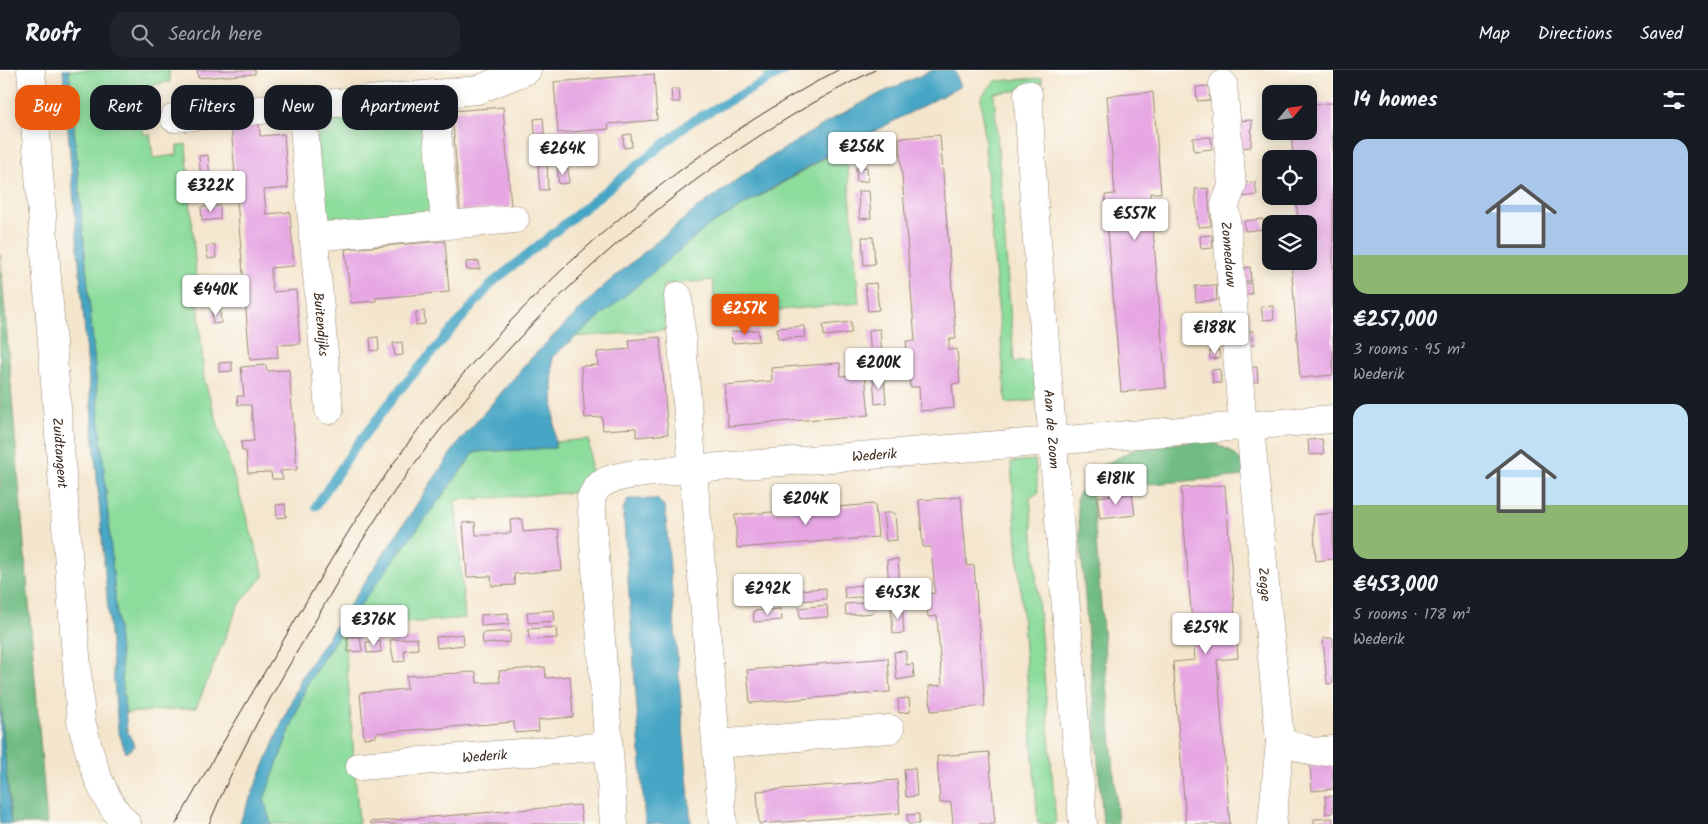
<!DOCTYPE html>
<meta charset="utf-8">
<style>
:root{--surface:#171b24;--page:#20242c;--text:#f1f3f6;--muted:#9ea1a6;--line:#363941;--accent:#ea580c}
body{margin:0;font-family:Kalam,sans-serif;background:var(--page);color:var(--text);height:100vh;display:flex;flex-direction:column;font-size:19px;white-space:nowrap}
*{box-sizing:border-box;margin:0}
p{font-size:16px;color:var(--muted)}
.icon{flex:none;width:28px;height:28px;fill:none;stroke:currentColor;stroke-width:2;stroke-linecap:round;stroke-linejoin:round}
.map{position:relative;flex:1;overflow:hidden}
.details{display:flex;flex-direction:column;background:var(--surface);width:375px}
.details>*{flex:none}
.guide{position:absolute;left:15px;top:15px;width:475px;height:45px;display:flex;gap:10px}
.needle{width:32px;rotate:61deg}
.buttons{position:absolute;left:1262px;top:15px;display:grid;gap:10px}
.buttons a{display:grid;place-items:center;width:55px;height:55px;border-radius:10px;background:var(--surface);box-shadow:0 2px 12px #0003;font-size:25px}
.price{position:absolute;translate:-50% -42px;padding:0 11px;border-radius:5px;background:#fff;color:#222;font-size:16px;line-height:32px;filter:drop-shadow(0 1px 2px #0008)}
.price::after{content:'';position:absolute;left:50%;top:30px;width:15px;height:11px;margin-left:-8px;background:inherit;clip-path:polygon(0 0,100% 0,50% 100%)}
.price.active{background:var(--accent);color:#fff}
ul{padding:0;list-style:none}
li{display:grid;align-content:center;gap:10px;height:265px;padding:0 20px}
li span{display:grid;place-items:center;height:155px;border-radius:15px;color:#555}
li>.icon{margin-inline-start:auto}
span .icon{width:90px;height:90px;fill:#fffc;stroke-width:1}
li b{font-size:21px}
h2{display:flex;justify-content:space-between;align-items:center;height:60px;padding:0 20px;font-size:21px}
.chip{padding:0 18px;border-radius:15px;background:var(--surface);box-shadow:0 2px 12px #0003;font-size:18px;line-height:45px}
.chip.active{background:var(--accent);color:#fff}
header{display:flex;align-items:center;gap:30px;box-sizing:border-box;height:70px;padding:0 25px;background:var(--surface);border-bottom:1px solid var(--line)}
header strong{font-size:24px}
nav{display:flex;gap:28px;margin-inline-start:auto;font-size:18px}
.search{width:350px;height:45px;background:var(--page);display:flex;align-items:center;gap:12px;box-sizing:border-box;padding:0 18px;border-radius:15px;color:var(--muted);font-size:19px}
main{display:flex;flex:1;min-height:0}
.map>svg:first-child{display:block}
</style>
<header>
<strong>Roofr</strong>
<div class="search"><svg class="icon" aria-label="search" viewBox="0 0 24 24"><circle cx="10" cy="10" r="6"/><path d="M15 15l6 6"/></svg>Search here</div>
<nav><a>Map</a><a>Directions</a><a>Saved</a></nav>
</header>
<main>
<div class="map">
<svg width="1333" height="754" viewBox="0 0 1333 754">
<rect width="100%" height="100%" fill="#fdfcf7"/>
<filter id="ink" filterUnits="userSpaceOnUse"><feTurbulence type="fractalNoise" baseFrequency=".02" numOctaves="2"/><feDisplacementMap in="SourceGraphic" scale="10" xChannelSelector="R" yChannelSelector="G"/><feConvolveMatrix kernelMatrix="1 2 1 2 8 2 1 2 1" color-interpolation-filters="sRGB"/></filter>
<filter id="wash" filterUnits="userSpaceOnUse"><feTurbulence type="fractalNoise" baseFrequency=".0096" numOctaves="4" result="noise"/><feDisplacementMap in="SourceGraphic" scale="20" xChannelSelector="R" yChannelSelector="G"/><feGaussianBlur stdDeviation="1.12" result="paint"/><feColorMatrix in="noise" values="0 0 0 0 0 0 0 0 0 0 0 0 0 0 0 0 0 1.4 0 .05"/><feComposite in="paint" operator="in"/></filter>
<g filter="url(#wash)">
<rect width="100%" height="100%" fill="#f4e6cd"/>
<g fill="#8cdc9c" stroke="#64835d">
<polygon points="69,0 169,0 170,12 152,15 155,41 141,42 144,65 150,64 153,88 177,85 177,76 186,74 204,309 264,505 238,536 196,638 125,643"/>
<polygon points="762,0 791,0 769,12"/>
<polygon points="1042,8 1043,18 994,23 1014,292 1035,291 1039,330 1006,333 981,27 995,11"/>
<polygon points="423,37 432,146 323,156 316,48"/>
<polygon points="846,76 859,233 715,246 713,210 663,215 666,260 574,267 707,157"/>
<polygon points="589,369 591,402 583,422 455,430 465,548 344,558 359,754 271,754 264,729 307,614 344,557 475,382 555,378 555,372"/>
<polygon points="1035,390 1038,423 1030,428 1056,754 1038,754 1011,392"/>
</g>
<g fill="#71bc84" stroke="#567351">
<polygon points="0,184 2,206 47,754 11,754 0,632"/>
<path d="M1207 370C1222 376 1247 386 1245 406L1092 419 1118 754H1103L1077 428 1090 402 1137 378Z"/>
</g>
<g fill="#46a6c5" stroke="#406872">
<polygon points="63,0 69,0 127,661 135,676 126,683 118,660"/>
<polygon points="933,0 954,0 961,16 825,87 707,157 552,287 555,378 475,382 344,557 307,614 264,729 271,754 239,754 302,606 457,374 531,288 606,214 696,139 756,96 834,48 881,23"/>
<polygon points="628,429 657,429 665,437 691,754 645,754 623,439"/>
<polygon points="0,632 11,754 0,754"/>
</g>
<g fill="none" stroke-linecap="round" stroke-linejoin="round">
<polyline stroke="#46a6c5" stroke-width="9" points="316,436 355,377 398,322 493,212 692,51 786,0"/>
</g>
<g id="blocks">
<g fill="#e6a7e3">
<polygon points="197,0 255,0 255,4 198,8"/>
<polygon points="654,4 657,50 608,54 609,59 558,63 554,12"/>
<polygon points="1209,16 1210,30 1197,31 1196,17"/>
<polygon points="671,19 679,19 680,32 672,32"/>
<polygon points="1153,22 1161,123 1150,123 1166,318 1121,322 1105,125 1115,124 1107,26"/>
<polygon points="1333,33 1333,305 1300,308 1291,191 1309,191 1309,154 1298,154 1296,126 1309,126 1309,89 1293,89 1291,61 1309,61 1309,34"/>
<polygon points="503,37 511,137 460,141 452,41"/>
<polygon points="543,48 545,73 536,74 534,49"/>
<polygon points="1252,50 1251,77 1237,78 1237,51"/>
<polygon points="259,54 260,66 284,64 288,118 264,120 266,144 290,142 294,196 271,198 271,210 273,222 296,220 300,274 277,275 278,288 250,290 231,56"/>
<polygon points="631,64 632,77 624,78 623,65"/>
<polygon points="940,65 956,269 949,269 949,280 957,279 960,313 952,314 954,338 920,341 919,317 910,317 906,271 915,271 899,68"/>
<polygon points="1211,67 1212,79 1194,81 1193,68"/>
<polygon points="595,80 596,93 588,94 586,81"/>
<polygon points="208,85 210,110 201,111 199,86"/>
<polygon points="547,94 548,120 540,120 538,95"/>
<polygon points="867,97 868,111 857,112 856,98"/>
<polygon points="568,98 569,113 559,114 557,99"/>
<polygon points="1255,112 1257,125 1241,127 1240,113"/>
<polygon points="1208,118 1211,156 1198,157 1195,119"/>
<polygon points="858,121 869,121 871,148 860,149"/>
<polygon points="220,136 220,149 202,151 201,137"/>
<polygon points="1263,149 1264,159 1245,161 1244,151"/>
<polygon points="1212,165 1213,178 1201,179 1200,166"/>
<polygon points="862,167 873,167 875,194 864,195"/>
<polygon points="445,171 449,222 375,228 376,231 351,233 345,179"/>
<polygon points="215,175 216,188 208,189 206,176"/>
<polygon points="479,191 480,199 467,200 466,192"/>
<polygon points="1250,197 1251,211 1237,212 1236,199"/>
<polygon points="876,213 879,240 868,241 865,214"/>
<polygon points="1251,213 1252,224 1238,225 1237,214"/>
<polygon points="1216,215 1217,230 1196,232 1195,216"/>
<polygon points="1273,236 1274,249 1263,250 1261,237"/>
<polygon points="220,240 221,253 213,254 212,241"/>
<polygon points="424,241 425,254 416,255 416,242"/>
<polygon points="851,252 851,263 824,266 823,255"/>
<polygon points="804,256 805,267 778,269 777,258"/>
<polygon points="880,259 882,287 871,288 869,260"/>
<polygon points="758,260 759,271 732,273 731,262"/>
<polygon points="1253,261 1254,275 1241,276 1240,262"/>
<polygon points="378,267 379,280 371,281 370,268"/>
<polygon points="660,267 668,364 636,367 636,358 603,360 602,347 585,348 581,296 598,295 597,282 630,279 629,270"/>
<polygon points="402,272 403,285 395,286 393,273"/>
<polygon points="1219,280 1220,288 1210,289 1210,281"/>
<polygon points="232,292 232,301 219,302 219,293"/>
<polygon points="840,293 841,306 865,304 869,345 728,356 724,315 772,311 771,298"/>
<polygon points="266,295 267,301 289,300 297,400 280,401 283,409 272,409 271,402 248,403 246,381 242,381 241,372 254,371 251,335 238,335 237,326 244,326 241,297"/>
<polygon points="1257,297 1258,312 1244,313 1243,298"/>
<polygon points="1220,299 1221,313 1213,313 1212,300"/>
<polygon points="873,306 884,306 886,333 875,334"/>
<polygon points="1322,369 1324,384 1309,385 1308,370"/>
<polygon points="1225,415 1238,588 1217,590 1230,754 1186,754 1173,592 1195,590 1181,418"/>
<polygon points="1132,423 1135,445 1100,449 1097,427"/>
<polygon points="961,427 967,496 974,495 985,636 931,641 929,616 942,615 937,546 928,547 926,524 935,523 931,477 923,477 919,430"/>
<polygon points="285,434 286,447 277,448 276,435"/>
<polygon points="875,434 878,467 737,478 735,445"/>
<polygon points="883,443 895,443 897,470 886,471"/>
<polygon points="1333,443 1333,489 1316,491 1313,445"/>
<polygon points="522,449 523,462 558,459 562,500 514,504 515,515 492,516 491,506 467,507 463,453 475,452 476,465 488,465 511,463 510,450"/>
<polygon points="898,489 900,516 889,517 887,490"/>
<polygon points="872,514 872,526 845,528 844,517"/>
<polygon points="826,518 826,529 799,531 798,520"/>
<polygon points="779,522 780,533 752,535 751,524"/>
<polygon points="873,532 874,543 846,545 845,534"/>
<polygon points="827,535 828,547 800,549 799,538"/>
<polygon points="902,535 904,563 893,564 891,536"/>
<polygon points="781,539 782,550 754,552 753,541"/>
<polygon points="554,540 555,551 528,553 527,542"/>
<polygon points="508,543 509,554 481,556 481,545"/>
<polygon points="556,557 557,568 529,570 528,559"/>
<polygon points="510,561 510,572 483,574 482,563"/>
<polygon points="463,564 464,575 437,578 436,567"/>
<polygon points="360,566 362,581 348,582 347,567"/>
<polygon points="417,568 418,579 404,580 405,591 394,592 390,570"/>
<polygon points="1323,568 1333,568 1333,613 1327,614"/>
<polygon points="380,571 381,582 367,583 366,572"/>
<polygon points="906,581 906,595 913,594 914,607 897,610 894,582"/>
<polygon points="888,588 890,622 750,633 747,600"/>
<polygon points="545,597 546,608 570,606 573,647 538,650 539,661 515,663 514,652 376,663 376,667 364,668 360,623 407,619 406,606 476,602 477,613 500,612 499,601"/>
<polygon points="909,628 910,642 899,643 898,629"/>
<polygon points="989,682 995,754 953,754 951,732 940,733 937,686"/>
<polygon points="1333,694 1333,719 1312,721 1310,696"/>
<polygon points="915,698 917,726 906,727 904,699"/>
<polygon points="897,710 900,743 759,754 757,721"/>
<polygon points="1325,726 1333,726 1333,743 1326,744"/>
<polygon points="580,735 582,754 371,754 370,752"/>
<polygon points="919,744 919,754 908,754 907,745"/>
<polygon points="1333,748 1333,754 1314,754 1314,749"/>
</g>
</g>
</g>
<g filter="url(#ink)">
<use href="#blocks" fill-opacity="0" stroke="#988876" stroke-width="1"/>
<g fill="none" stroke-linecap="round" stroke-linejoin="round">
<g stroke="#988876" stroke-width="29">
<g id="minor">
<path id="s1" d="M31 0 81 651C91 687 99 727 127 754"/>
<path id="s2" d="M1223 14 1232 116 1225 135 1243 358"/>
<polyline points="434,24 445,154"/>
<path id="s3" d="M1028 24 1034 133 1083 754"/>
<path id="s4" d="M302 36 329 340"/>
<polyline points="174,48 477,20 527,0"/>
<polyline points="313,167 515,149"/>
<polyline points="678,226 723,754"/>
<path id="s5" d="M1250 357 1280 671 1272 754"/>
<polyline points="1280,671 1314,682 1333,680"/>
<polyline points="717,674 890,659"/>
<path id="s6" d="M360 696 608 676"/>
<path id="s7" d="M614 754 591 428C594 422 597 416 603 413 619 402 672 401 693 399L1333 349"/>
</g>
</g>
<use href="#minor" stroke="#fff" stroke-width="28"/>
<g stroke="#3b2a1e" stroke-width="1">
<path d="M176 754C212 690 250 627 287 564 327 496 367 428 414 365 527 216 673 88 838 0"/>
<path d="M209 754C238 684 275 618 314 553 343 502 372 451 407 404 528 237 689 92 875 0"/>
</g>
</g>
</g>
<g text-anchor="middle" stroke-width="4.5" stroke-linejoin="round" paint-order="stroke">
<g font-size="14" fill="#3b2a1e" stroke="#fdfcf7">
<text dy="5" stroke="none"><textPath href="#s2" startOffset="172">Zonnedauw</textPath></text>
<text dy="5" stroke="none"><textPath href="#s4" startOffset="219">Buitendijks</textPath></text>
<text dy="5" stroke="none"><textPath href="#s3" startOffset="336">Aan de Zoom</textPath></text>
<text dy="5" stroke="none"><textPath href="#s1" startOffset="384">Zuidtangent</textPath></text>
<text dy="5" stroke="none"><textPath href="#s7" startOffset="620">Wederik</textPath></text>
<text dy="5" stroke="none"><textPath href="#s5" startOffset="158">Zegge</textPath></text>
<text dy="5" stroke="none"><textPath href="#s6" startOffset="125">Wederik</textPath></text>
</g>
</g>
</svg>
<div class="buttons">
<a><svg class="needle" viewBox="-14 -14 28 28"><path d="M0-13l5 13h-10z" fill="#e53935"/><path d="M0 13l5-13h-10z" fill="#9ea1a6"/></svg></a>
<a><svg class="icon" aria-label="locate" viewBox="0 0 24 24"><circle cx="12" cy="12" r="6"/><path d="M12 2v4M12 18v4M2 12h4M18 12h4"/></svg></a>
<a><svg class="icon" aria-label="layers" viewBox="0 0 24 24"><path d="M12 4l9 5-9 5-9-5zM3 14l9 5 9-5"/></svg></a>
</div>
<b class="price" style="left:862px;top:104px">€256K</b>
<b class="price" style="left:563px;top:106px">€264K</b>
<b class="price" style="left:211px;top:143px">€322K</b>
<b class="price" style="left:1135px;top:171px">€557K</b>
<b class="price" style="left:216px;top:247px">€440K</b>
<b class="price active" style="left:745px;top:266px">€257K</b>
<b class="price" style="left:1215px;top:285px">€188K</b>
<b class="price" style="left:879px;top:320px">€200K</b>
<b class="price" style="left:1116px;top:436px">€181K</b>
<b class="price" style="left:806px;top:456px">€204K</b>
<b class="price" style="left:768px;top:546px">€292K</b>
<b class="price" style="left:898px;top:550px">€453K</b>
<b class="price" style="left:374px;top:577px">€376K</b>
<b class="price" style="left:1206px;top:585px">€259K</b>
<div class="guide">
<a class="chip active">Buy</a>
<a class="chip">Rent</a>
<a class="chip">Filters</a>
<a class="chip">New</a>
<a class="chip">Apartment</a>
</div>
</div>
<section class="details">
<h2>14 homes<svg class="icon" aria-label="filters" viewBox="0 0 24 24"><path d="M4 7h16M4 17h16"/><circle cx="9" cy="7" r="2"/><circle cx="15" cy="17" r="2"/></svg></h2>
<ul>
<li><span style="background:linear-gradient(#a9c7e8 75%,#8fb573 0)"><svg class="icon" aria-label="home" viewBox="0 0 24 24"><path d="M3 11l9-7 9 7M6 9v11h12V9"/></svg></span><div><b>€257,000</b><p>3 rooms · 95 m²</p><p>Wederik</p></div></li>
<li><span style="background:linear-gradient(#bfe0f5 65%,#8fb573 0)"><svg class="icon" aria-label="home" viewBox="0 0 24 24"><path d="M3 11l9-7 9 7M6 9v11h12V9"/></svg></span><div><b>€453,000</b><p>5 rooms · 178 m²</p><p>Wederik</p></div></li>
</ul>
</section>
</main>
